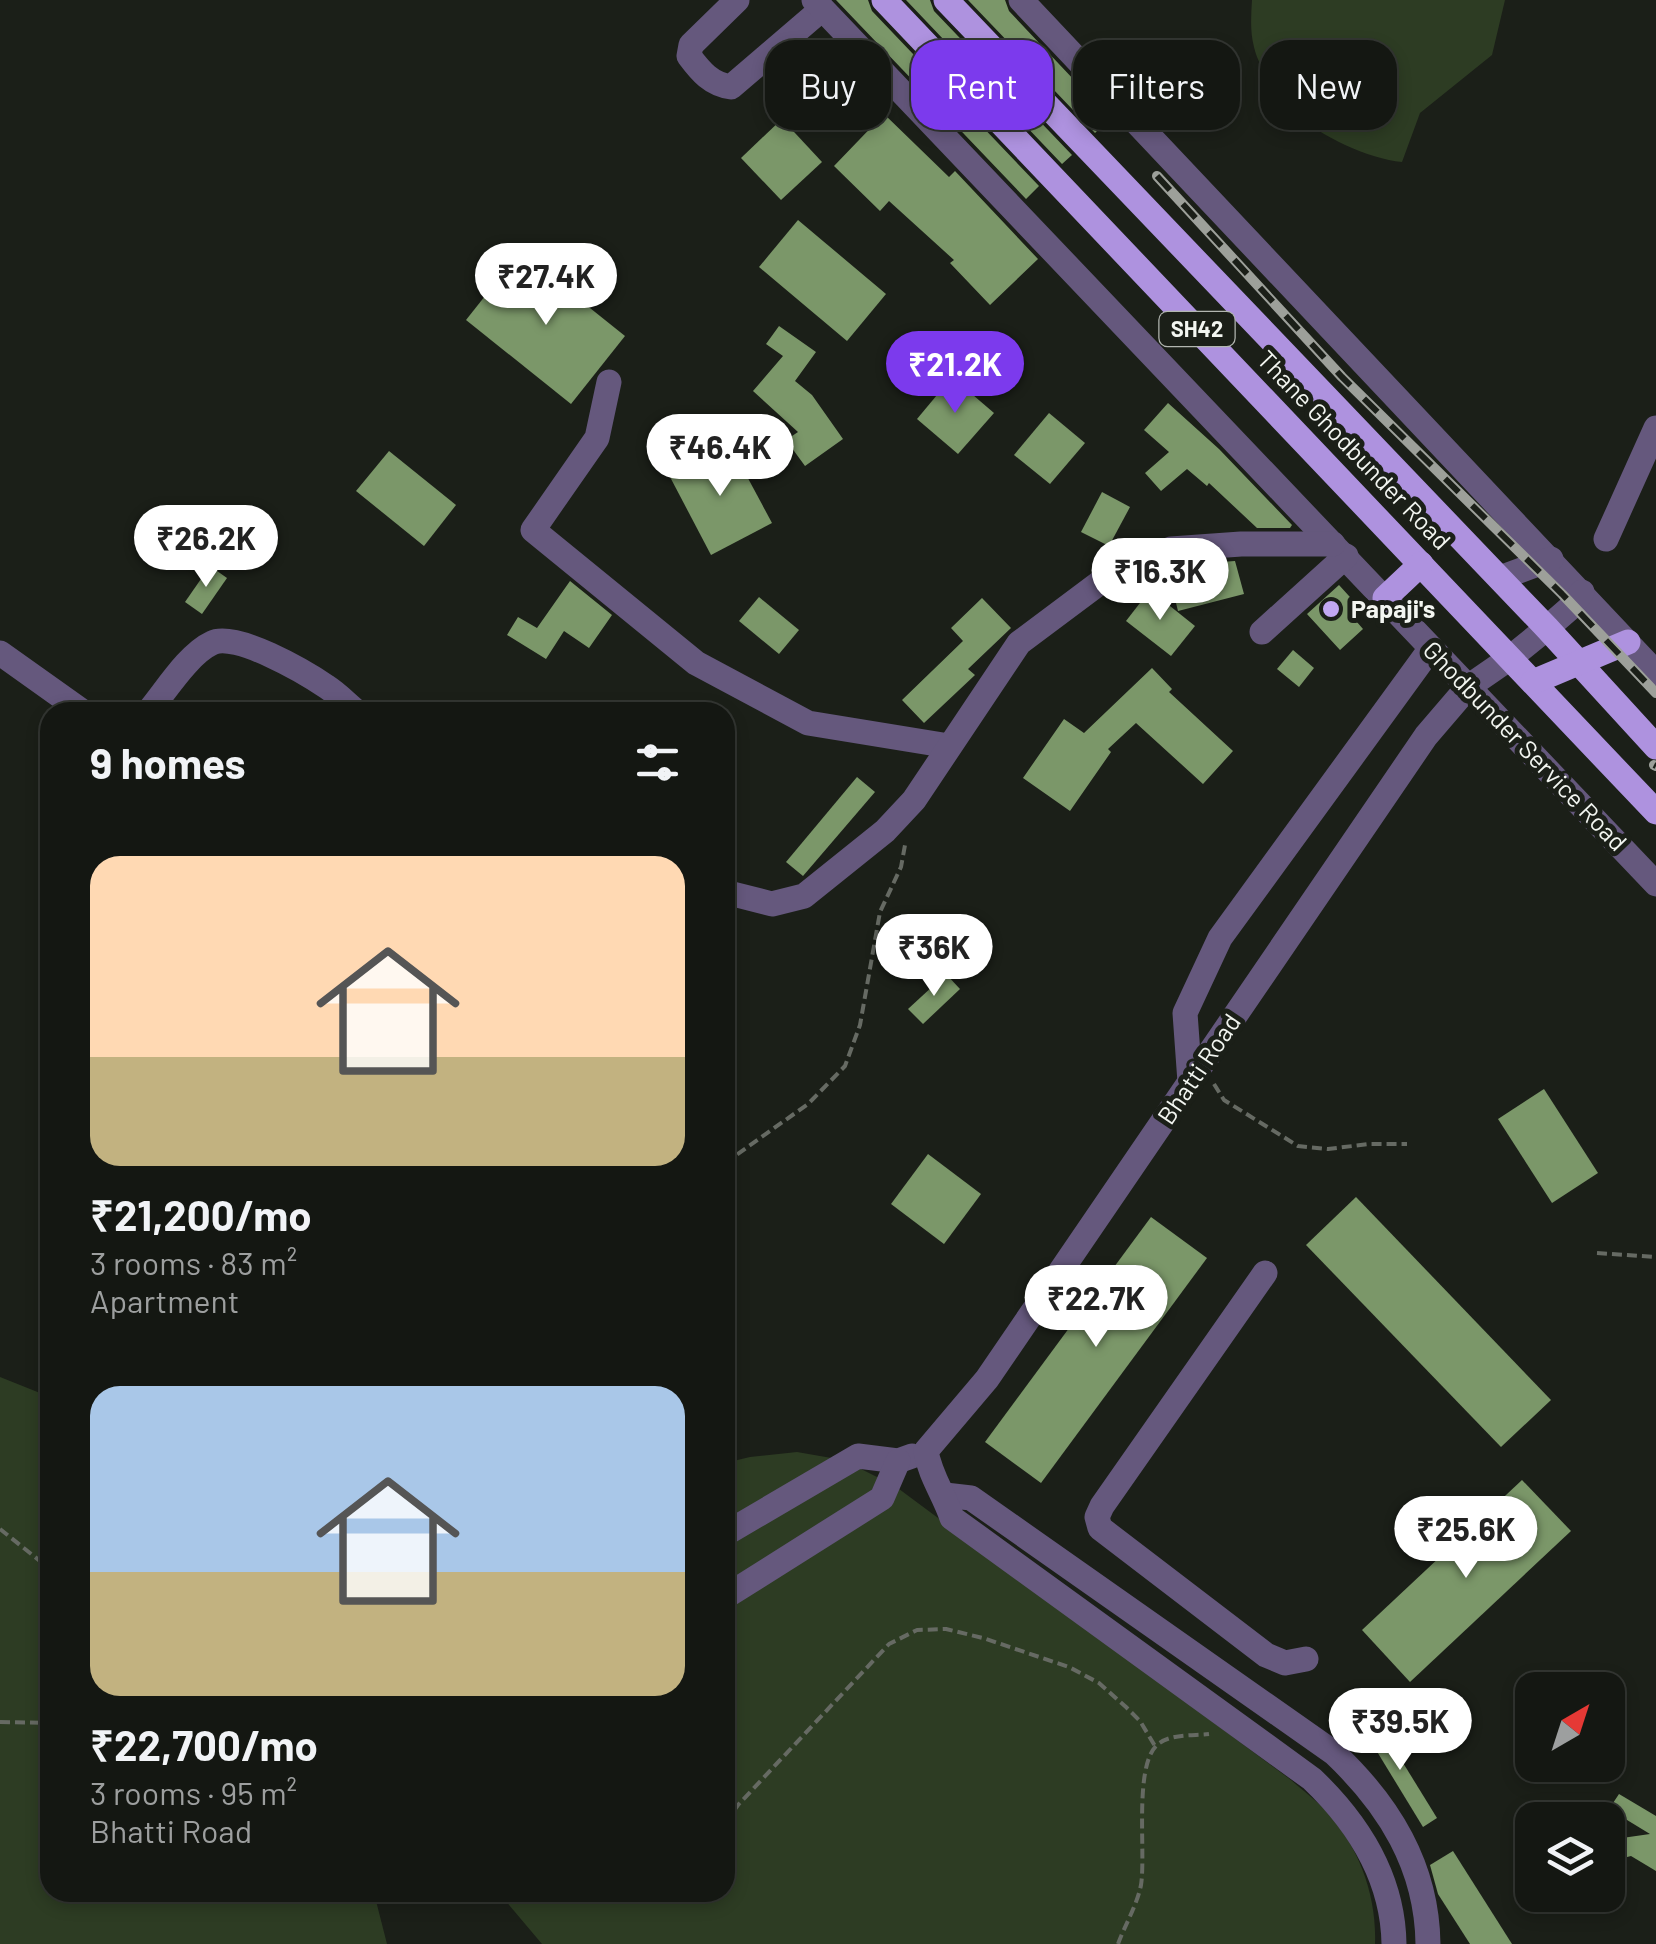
<!DOCTYPE html>
<meta charset="utf-8">
<style>
:root{--surface:#141712;--page:#1d201b;--text:#f1f3f6;--muted:#9d9f9f;--line:#333632;--accent:#7c3aed}
body{margin:0;font-family:Barlow,sans-serif;background:var(--page);color:var(--text);height:100vh;display:flex;flex-direction:column;font-size:38px;white-space:nowrap}
*{box-sizing:border-box;margin:0}
p{font-size:32px;color:var(--muted)}
.icon{flex:none;width:55px;height:55px;fill:none;stroke:currentColor;stroke-width:2;stroke-linecap:round;stroke-linejoin:round}
.map{position:relative;flex:1;overflow:hidden}
.panel{position:absolute;left:40px;top:702px;width:695px;height:1200px;display:flex;flex-direction:column;background:var(--surface);border-radius:30px;box-shadow:0 5px 15px #0003,0 0 0 2px var(--line)}
.panel>*{flex:none}
.top-card{position:absolute;left:765px;top:40px;width:740px;height:90px;display:flex;gap:20px}
.needle{width:65px;rotate:39deg}
.buttons{position:absolute;left:1515px;top:1672px;display:grid;gap:20px}
.buttons a{display:grid;place-items:center;width:110px;height:110px;border-radius:20px;background:var(--surface);box-shadow:0 5px 15px #0003,0 0 0 2px var(--line);font-size:50px}
.price{position:absolute;translate:-50% -85px;padding:0 22px;border-radius:35px;background:#fff;color:#222;font-size:32px;line-height:65px;filter:drop-shadow(0 2px 5px #0008)}
.price::after{content:'';position:absolute;left:50%;top:60px;width:30px;height:22px;margin-left:-15px;background:inherit;clip-path:polygon(0 0,100% 0,50% 100%)}
.price.current{background:var(--accent);color:#fff}
ul{padding:0;list-style:none}
li{display:grid;align-content:center;gap:20px;height:530px;padding:0 50px}
li span{display:grid;place-items:center;height:310px;border-radius:30px;color:#555}
li>.icon{margin-inline-start:auto}
span .icon{width:180px;height:180px;fill:#fffc;stroke-width:1}
li b{font-size:42px}
h2{display:flex;justify-content:space-between;align-items:center;height:120px;padding:0 50px;font-size:42px}
.chip{padding:0 35px;border-radius:30px;background:var(--surface);box-shadow:0 5px 15px #0003,0 0 0 2px var(--line);font-size:35px;line-height:90px}
.chip.current{background:var(--accent);color:#fff}
.map>svg:first-child{display:block}
</style>
<div class="map">
<svg width="1656" height="1944" viewBox="0 0 1656 1944">
<rect width="100%" height="100%" fill="#1b1f18"/>
<g fill="#2d3c23">
<path d="M1252 0H1505L1492 55 1420 113 1402 162C1369 159 1319 136 1296 113 1287 104 1279 92 1272 82 1264 71 1257 61 1254 47 1250 32 1251 16 1252 0Z"/>
<polygon points="0,1377 50,1397 50,1892 374,1893 387,1944 0,1944"/>
<path d="M797 1452 843 1460 895 1486 1291 1780C1302 1790 1316 1800 1327 1812 1359 1847 1377 1896 1375 1944H542L499 1893 725 1892V1463L750 1457Z"/>
</g>
<g fill="#7b9769">
<polygon points="836,0 868,0 872,11 1039,186 1026,199"/>
<polygon points="906,0 930,0 934,11 1072,155 1062,164"/>
<polygon points="968,0 1005,0 1009,11 1110,118 1095,133"/>
<polygon points="884,114 949,177 955,171 1038,259 990,305 950,263 954,260 889,201 880,211 834,166"/>
<polygon points="782,119 822,162 781,200 741,158"/>
<polygon points="798,220 886,294 847,341 759,267"/>
<polygon points="520,252 625,336 571,404 466,320"/>
<polygon points="779,326 816,352 795,381 812,395 843,439 805,466 786,440 798,432 753,391 783,356 766,344"/>
<polygon points="952,377 994,413 958,454 917,419"/>
<polygon points="1168,403 1219,449 1292,525 1290,528 1257,528 1209,483 1207,486 1187,469 1161,491 1145,473 1169,452 1144,430"/>
<polygon points="1049,413 1085,443 1050,484 1014,455"/>
<polygon points="729,443 772,523 711,555 669,475"/>
<polygon points="389,451 456,505 424,546 356,491"/>
<polygon points="1102,492 1130,507 1109,546 1081,532"/>
<polygon points="1235,561 1244,594 1178,611 1169,575 1221,562"/>
<polygon points="210,566 227,578 202,614 185,602"/>
<polygon points="570,581 612,615 589,648 564,631 546,659 507,635 518,617 537,628"/>
<polygon points="1339,585 1359,607 1350,614 1363,629 1340,650 1307,614"/>
<polygon points="1150,590 1195,626 1171,656 1126,621"/>
<polygon points="759,597 799,630 779,654 739,621"/>
<polygon points="982,598 1011,628 968,669 975,675 924,723 902,700 963,641 951,628"/>
<polygon points="1293,650 1314,668 1299,687 1277,669"/>
<polygon points="1152,668 1172,689 1169,692 1233,751 1203,784 1136,723 1108,749 1111,752 1070,811 1023,778 1064,719 1084,733"/>
<polygon points="857,777 875,792 803,876 786,862"/>
<polygon points="946,974 960,989 923,1024 908,1009"/>
<polygon points="1544,1089 1598,1173 1552,1203 1498,1119"/>
<polygon points="928,1154 981,1194 944,1244 891,1204"/>
<polygon points="1356,1197 1551,1400 1501,1447 1306,1245"/>
<polygon points="1151,1217 1207,1258 1041,1483 985,1442"/>
<polygon points="1522,1480 1571,1531 1410,1682 1362,1630"/>
<polygon points="1376,1719 1437,1818 1423,1827 1362,1727"/>
<polygon points="1619,1794 1656,1816 1656,1871 1631,1856 1608,1862 1608,1840 1650,1834 1609,1809"/>
<polygon points="1453,1851 1512,1944 1470,1944 1438,1894 1430,1865"/>
</g>
<g fill="none" stroke-linecap="round" stroke-linejoin="round">
<g stroke="#666a63" stroke-width="4" stroke-dasharray="10 5" stroke-linecap="butt">
<polyline points="1214,1084 1224,1100 1298,1146 1328,1149 1369,1144 1407,1144"/>
<polyline points="725,1163 808,1104 845,1066 860,1025 880,912 901,867 905,845"/>
<polyline points="1597,1253 1656,1257"/>
<polyline points="0,1529 50,1569"/>
<polyline points="0,1722 50,1723"/>
<polyline points="725,1823 738,1805 889,1644 917,1630 946,1629 983,1638 1069,1667 1099,1683 1126,1707 1140,1721 1155,1746"/>
<polyline points="628,1892 636,1900 652,1901 670,1892"/>
<path d="M1118 1944C1125 1925 1137 1905 1141 1885 1146 1853 1134 1769 1156 1746 1169 1733 1193 1736 1209 1734"/>
</g>
<g stroke="#65587d" stroke-width="25">
<path d="M737 0 691 45 689 56C701 72 711 84 731 87L822 9"/>
<polyline points="814,0 1656,884"/>
<polyline points="1021,0 1656,673"/>
<polyline points="609,382 597,438 533,530 696,663 808,723 949,746"/>
<polyline points="1606,539 1656,428"/>
<polyline points="1500,578 1551,559"/>
<polyline points="1262,632 1346,556"/>
<polyline points="0,653 83,712"/>
<path d="M148 712C165 692 188 654 212 643 235 631 305 672 327 687 338 694 347 704 357 712"/>
<polyline points="725,892 772,904 804,896 885,831 914,800 1019,643 1110,575 1171,549 1241,544 1333,544"/>
<polyline points="1190,1082 1185,1013 1220,938 1431,648"/>
<polyline points="1265,1273 1102,1506 1097,1517 1100,1528 1266,1655 1285,1663 1306,1659"/>
<path d="M945 1495 971 1498 1334 1753C1389 1805 1427 1866 1428 1944"/>
<polyline points="725,1534 858,1456 898,1461 912,1456"/>
<polyline points="725,1597 882,1498 898,1461"/>
<path d="M1394 1944C1393 1878 1358 1823 1312 1779L952 1518C944 1494 930 1476 926 1451L987 1379 1426 736 1468 687 1510 658 1547 628 1570 608 1582 592"/>
</g>
<g stroke="#ae92df" stroke-width="25">
<polyline points="884,0 1656,812"/>
<polyline points="946,0 1547,628 1656,747"/>
<polyline points="1385,598 1421,564"/>
<polyline points="1533,682 1628,642"/>
</g>
<g stroke="#9da09a" stroke-width="10">
<g id="rail">
<polyline points="1157,176 1342,377 1562,594 1656,693"/>
<polyline points="1654,765 1656,766"/>
</g>
</g>
<use href="#rail" stroke="#1b1f18" stroke-width="6" stroke-dasharray="19" stroke-linecap="butt"/>
</g>
<circle fill="#c2a8f2" stroke="#1b1f18" stroke-width="4" cx="1331" cy="609" r="10"/>
<g text-anchor="middle" stroke-width="10" stroke-linejoin="round" paint-order="stroke">
<rect fill="#1b1f18" stroke="#b2b6b0" stroke-width="2.5" x="1159.5" y="312" width="75" height="34" rx="8"/>
<g font-size="22" font-weight="bold" fill="#f3f6f1">
<text x="1197" y="337">SH42</text>
</g>
<g font-size="25" fill="#f3f6f1" stroke="#1b1f18">
<text transform="translate(1354 450) rotate(46)" y="9">Thane Ghodbunder Road</text>
<text transform="translate(1525 746) rotate(46)" y="9">Ghodbunder Service Road</text>
<text transform="translate(1199 1069) rotate(-56)" y="9">Bhatti Road</text>
</g>
<g font-size="25" font-weight="bold" fill="#f3f6f1" stroke="#1b1f18" text-anchor="start">
<text x="1351" y="618">Papaji's</text>
</g>
</g>
</svg>
<div class="buttons">
<a><svg class="needle" viewBox="-14 -14 28 28"><path d="M0-13l5 13h-10z" fill="#e53935"/><path d="M0 13l5-13h-10z" fill="#9d9f9f"/></svg></a>
<a><svg class="icon" aria-label="layers" viewBox="0 0 24 24"><path d="M12 4l9 5-9 5-9-5zM3 14l9 5 9-5"/></svg></a>
</div>
<b class="price" style="left:546px;top:328px">₹27.4K</b>
<b class="price current" style="left:955px;top:416px">₹21.2K</b>
<b class="price" style="left:720px;top:499px">₹46.4K</b>
<b class="price" style="left:206px;top:590px">₹26.2K</b>
<b class="price" style="left:1160px;top:623px">₹16.3K</b>
<b class="price" style="left:934px;top:999px">₹36K</b>
<b class="price" style="left:1096px;top:1350px">₹22.7K</b>
<b class="price" style="left:1466px;top:1581px">₹25.6K</b>
<b class="price" style="left:1400px;top:1773px">₹39.5K</b>
<div class="top-card">
<a class="chip">Buy</a>
<a class="chip current">Rent</a>
<a class="chip">Filters</a>
<a class="chip">New</a>
</div>
<section class="panel">
<h2>9 homes<svg class="icon" aria-label="filters" viewBox="0 0 24 24"><path d="M4 7h16M4 17h16"/><circle cx="9" cy="7" r="2"/><circle cx="15" cy="17" r="2"/></svg></h2>
<ul>
<li><span style="background:linear-gradient(#ffd9b3 65%,#c2b280 0)"><svg class="icon" aria-label="home" viewBox="0 0 24 24"><path d="M3 11l9-7 9 7M6 9v11h12V9"/></svg></span><div><b>₹21,200/mo</b><p>3 rooms · 83 m²</p><p>Apartment</p></div></li>
<li><span style="background:linear-gradient(#a9c7e8 60%,#c2b280 0)"><svg class="icon" aria-label="home" viewBox="0 0 24 24"><path d="M3 11l9-7 9 7M6 9v11h12V9"/></svg></span><div><b>₹22,700/mo</b><p>3 rooms · 95 m²</p><p>Bhatti Road</p></div></li>
</ul>
</section>
</div>
